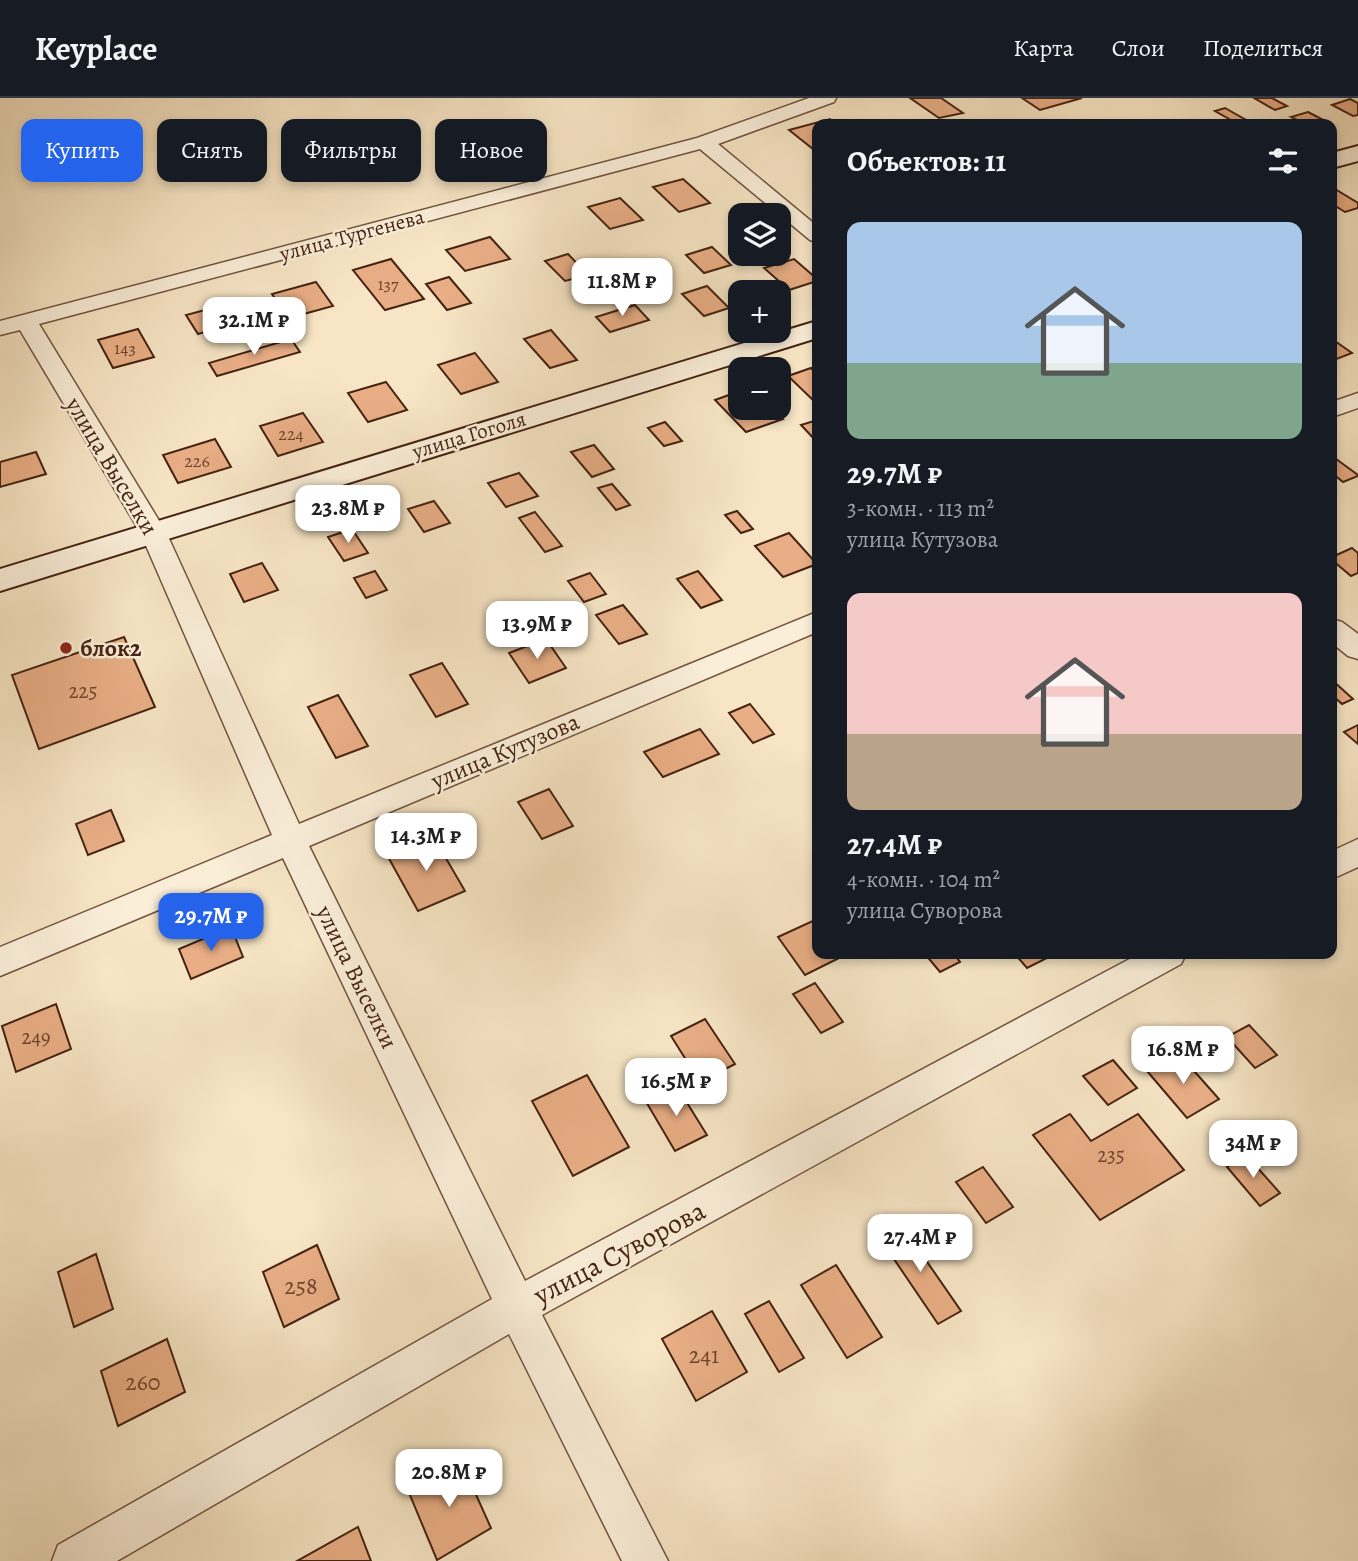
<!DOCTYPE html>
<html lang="ru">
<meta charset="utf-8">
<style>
:root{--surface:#171b24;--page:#20242c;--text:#f1f3f6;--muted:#9ea1a6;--line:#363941;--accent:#2563eb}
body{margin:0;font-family:Alegreya,serif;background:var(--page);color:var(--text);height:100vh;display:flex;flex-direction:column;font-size:26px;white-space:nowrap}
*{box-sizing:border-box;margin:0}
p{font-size:23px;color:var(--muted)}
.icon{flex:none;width:38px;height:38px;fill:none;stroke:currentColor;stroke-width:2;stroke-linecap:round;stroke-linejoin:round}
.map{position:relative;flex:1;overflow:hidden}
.panel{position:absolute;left:812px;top:21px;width:525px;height:840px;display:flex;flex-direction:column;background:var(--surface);border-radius:14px;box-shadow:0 4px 10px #0003}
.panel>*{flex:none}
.hud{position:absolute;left:21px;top:21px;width:665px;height:63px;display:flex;gap:14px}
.fabs{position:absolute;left:728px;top:105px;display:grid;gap:14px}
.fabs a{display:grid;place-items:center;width:63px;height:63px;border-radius:14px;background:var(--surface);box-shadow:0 4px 10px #0003;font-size:35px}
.price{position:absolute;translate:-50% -60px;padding:0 16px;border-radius:14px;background:#fff;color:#222;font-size:23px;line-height:46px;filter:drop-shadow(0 2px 4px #0008)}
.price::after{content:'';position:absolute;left:50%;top:42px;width:21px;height:16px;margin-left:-10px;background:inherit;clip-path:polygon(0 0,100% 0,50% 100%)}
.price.selected{background:var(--accent);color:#fff}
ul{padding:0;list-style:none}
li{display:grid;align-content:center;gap:14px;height:371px;padding:0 35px}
li span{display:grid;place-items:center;height:217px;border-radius:14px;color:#555}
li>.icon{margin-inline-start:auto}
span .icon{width:126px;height:126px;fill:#fffc;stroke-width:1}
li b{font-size:30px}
h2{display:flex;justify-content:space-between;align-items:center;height:84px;padding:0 35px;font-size:30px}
.chip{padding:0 24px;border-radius:14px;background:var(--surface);box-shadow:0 4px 10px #0003;font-size:24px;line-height:63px}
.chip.selected{background:var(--accent);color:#fff}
header{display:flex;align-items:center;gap:42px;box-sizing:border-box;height:98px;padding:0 35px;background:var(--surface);border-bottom:2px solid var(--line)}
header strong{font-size:33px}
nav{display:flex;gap:38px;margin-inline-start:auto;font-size:24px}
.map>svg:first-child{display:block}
</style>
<header>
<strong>Keyplace</strong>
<nav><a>Карта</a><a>Слои</a><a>Поделиться</a></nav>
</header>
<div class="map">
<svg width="1358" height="1463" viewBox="0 0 1358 1463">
<rect width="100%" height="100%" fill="#f7e5c5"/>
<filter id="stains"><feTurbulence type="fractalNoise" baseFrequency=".00286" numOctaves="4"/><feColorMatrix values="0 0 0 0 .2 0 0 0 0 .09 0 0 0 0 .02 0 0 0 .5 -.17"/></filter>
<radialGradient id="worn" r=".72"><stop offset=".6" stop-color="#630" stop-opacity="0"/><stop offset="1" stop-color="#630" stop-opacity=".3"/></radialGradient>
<g fill="#e9ae85" stroke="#452312" stroke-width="2">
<polygon points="910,0 941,0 963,15 939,20"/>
<polygon points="1022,0 1082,0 1040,12"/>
<polygon points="1254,0 1272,0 1287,8 1275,12"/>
<polygon points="1350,1 1358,5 1358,17 1353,18 1332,7"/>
<polygon points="1225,10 1248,23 1238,26 1215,13"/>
<polygon points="1308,14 1331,26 1305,26 1291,19"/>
<polygon points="830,21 836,26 817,26 817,49 813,51 789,32"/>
<polygon points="683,81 710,105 679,114 653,89"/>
<polygon points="1335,91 1358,105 1358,110 1345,114 1332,106 1332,93"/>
<polygon points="620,100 643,122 610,131 588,109"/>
<polygon points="490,139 510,161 465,173 446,152"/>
<polygon points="712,149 731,167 704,175 686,157"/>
<polygon points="568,156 588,177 565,183 545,163"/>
<polygon points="391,161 424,201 385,212 353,172"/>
<polygon points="794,161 817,181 817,183 789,192 764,170"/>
<polygon points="449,179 471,205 447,212 426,186"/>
<polygon points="316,184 333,208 289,220 272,196"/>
<polygon points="707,188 729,210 704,218 682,196"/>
<polygon points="224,207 236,225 198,236 186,217"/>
<polygon points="635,207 649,222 610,234 596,219"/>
<polygon points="138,231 154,259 113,270 98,242"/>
<polygon points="551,232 577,262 550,270 524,241"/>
<polygon points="291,241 300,254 217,278 209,265"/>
<polygon points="1332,241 1352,255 1334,262 1332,261"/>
<polygon points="475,255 498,284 461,296 438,267"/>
<polygon points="811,270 817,276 817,306 788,278"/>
<polygon points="386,284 407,312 368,324 348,295"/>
<polygon points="740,293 740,310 772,310 783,321 746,334 715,302"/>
<polygon points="303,315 323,344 278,358 260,328"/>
<polygon points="817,322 817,344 801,327"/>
<polygon points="665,324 682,343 664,348 648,330"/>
<polygon points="215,341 231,369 178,385 163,357"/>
<polygon points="594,347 614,371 592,379 571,354"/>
<polygon points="36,354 46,376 0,389 0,364"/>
<polygon points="1332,358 1358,377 1358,378 1343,384 1332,375"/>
<polygon points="519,375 538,398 506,409 488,385"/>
<polygon points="612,386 630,407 616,412 598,390"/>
<polygon points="434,403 450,425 424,434 408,411"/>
<polygon points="737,413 753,431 741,435 725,417"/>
<polygon points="535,414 562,448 545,454 519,420"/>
<polygon points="352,431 368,455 344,463 328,439"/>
<polygon points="789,435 817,466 783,479 755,448"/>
<polygon points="1352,450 1358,455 1358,475 1351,478 1332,462 1332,459"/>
<polygon points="262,465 278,492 244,504 230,476"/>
<polygon points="375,473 387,492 366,500 354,480"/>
<polygon points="698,473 722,502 701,510 677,481"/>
<polygon points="590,475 606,496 584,504 568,483"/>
<polygon points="623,507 647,536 619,546 596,517"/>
<polygon points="124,539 155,609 39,651 12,577"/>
<polygon points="546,541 566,570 529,585 509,555"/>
<polygon points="442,565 468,606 436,619 410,577"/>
<polygon points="1332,582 1353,601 1342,606 1332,597"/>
<polygon points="338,597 368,648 336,660 308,609"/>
<polygon points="750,606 774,636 753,645 729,615"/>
<polygon points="1358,627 1358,646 1344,634"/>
<polygon points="700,631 719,656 663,679 644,654"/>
<polygon points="549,691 573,728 542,741 518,704"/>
<polygon points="111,712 124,743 88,757 76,726"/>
<polygon points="433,738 465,793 418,813 387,757"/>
<polygon points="817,821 817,856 847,856 805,877 778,839"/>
<polygon points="231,829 243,859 191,881 179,851"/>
<polygon points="925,856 954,856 960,864 940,874"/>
<polygon points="1015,856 1046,856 1049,859 1027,870"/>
<polygon points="815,885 843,924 821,935 793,896"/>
<polygon points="56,906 71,951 16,974 2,928"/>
<polygon points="705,921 735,966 700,984 671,938"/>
<polygon points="1249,927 1277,957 1255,970 1227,939"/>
<polygon points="1179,956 1219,1001 1187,1020 1147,973"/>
<polygon points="1113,962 1137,990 1108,1007 1083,978"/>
<polygon points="587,977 629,1049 573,1078 532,1003"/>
<polygon points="676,987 707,1037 675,1053 645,1002"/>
<polygon points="1070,1016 1091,1043 1138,1016 1184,1072 1100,1122 1033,1037"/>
<polygon points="1246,1057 1280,1095 1260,1108 1227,1069"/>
<polygon points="983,1069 1013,1109 986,1125 956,1084"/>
<polygon points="901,1126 961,1213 938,1226 879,1139"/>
<polygon points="317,1147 339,1201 284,1229 263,1174"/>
<polygon points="96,1156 113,1211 74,1229 58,1174"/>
<polygon points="836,1167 882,1239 847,1260 801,1187"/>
<polygon points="769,1203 804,1260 779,1274 745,1216"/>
<polygon points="712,1213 747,1274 696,1303 662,1241"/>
<polygon points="167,1241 185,1294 118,1328 101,1273"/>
<polygon points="460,1361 491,1430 437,1462 407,1390"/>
<polygon points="358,1429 371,1463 297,1463"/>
</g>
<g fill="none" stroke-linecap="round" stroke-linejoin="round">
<g stroke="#72543f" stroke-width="3">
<g id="street">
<polygon points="809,0 836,0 834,4 718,46 817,128 817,144 810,142 700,51 39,226 166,434 299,726 817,514 817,534 309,748 525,1183 1139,856 1186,856 1181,866 542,1217 668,1463 622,1463 509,1236 117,1463 52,1463 58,1447 492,1201 283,760 0,878 0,849 272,737 140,434 20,232 0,237 0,223 697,40"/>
<polygon points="1358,295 1358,310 1332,319 1332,304"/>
<polygon points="1332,521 1342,524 1358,536 1358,561 1348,558 1332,545"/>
<polygon points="1358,741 1358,769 1332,781 1332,753"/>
</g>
</g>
<g stroke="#452312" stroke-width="4">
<g id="secondary">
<polygon points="1358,48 1358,63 1332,70 1332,55"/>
<polygon points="817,223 817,240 0,493 0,471"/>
</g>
</g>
<use href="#street" fill="#faeed9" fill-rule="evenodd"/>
<use href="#secondary" fill="#faeed9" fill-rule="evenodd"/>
</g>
<circle fill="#8f2418" stroke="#faeed9" stroke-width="2.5" cx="66" cy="550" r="7"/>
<g text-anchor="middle" stroke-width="5" stroke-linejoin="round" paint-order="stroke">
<g font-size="18" fill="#6e462f">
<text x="388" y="192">137</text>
<text x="125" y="256">143</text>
<text x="291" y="342">224</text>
<text x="197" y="369">226</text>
</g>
<g font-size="21" fill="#452312" stroke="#faeed9">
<text transform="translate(352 137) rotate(-15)" y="7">улица Тургенева</text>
<text transform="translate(469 337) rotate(-17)" y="7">улица Гоголя</text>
</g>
<g font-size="21" fill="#6e462f">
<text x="83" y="600">225</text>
<text x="36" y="946">249</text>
<text x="1111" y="1064">235</text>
</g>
<g font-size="24" fill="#452312" stroke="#faeed9">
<text transform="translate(112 368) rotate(59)" y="8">улица Выселки</text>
<text transform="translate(505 653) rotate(-23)" y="8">улица Кутузова</text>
<text transform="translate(357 879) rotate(64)" y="8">улица Выселки</text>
</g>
<g font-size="24" font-weight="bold" fill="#452312" stroke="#faeed9" text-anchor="start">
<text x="80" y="558">блок2</text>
</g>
<g font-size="24" fill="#6e462f">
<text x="301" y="1196">258</text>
<text x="704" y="1265">241</text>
<text x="143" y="1292">260</text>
</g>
<g font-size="28" fill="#452312" stroke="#faeed9">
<text transform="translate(619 1154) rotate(-28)" y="10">улица Суворова</text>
</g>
</g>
<rect width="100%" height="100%" filter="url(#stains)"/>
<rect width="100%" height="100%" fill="url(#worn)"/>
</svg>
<div class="fabs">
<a><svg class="icon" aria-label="layers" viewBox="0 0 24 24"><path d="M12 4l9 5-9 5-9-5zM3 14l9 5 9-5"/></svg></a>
<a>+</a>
<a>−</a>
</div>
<b class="price" style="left:622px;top:220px">11.8M ₽</b>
<b class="price" style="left:254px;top:259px">32.1M ₽</b>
<b class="price" style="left:348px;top:447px">23.8M ₽</b>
<b class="price" style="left:537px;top:563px">13.9M ₽</b>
<b class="price" style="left:426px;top:775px">14.3M ₽</b>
<b class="price selected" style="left:211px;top:855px">29.7M ₽</b>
<b class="price" style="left:1183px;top:988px">16.8M ₽</b>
<b class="price" style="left:676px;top:1020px">16.5M ₽</b>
<b class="price" style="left:1253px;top:1082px">34M ₽</b>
<b class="price" style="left:920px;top:1176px">27.4M ₽</b>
<b class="price" style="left:449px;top:1411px">20.8M ₽</b>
<div class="hud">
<a class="chip selected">Купить</a>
<a class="chip">Снять</a>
<a class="chip">Фильтры</a>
<a class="chip">Новое</a>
</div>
<section class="panel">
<h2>Объектов: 11<svg class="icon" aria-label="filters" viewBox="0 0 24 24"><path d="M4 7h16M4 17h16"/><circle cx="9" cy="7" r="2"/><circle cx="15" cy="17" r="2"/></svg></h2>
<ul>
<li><span style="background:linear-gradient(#a9c7e8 65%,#7fa58c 0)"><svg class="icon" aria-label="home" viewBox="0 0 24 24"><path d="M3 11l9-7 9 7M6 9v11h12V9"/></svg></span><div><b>29.7M ₽</b><p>3-комн. · 113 m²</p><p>улица Кутузова</p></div></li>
<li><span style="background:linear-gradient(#f6c9c9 65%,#b9a48a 0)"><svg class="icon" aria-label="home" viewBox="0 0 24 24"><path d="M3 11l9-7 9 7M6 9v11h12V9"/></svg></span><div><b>27.4M ₽</b><p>4-комн. · 104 m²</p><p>улица Суворова</p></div></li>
</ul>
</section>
</div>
